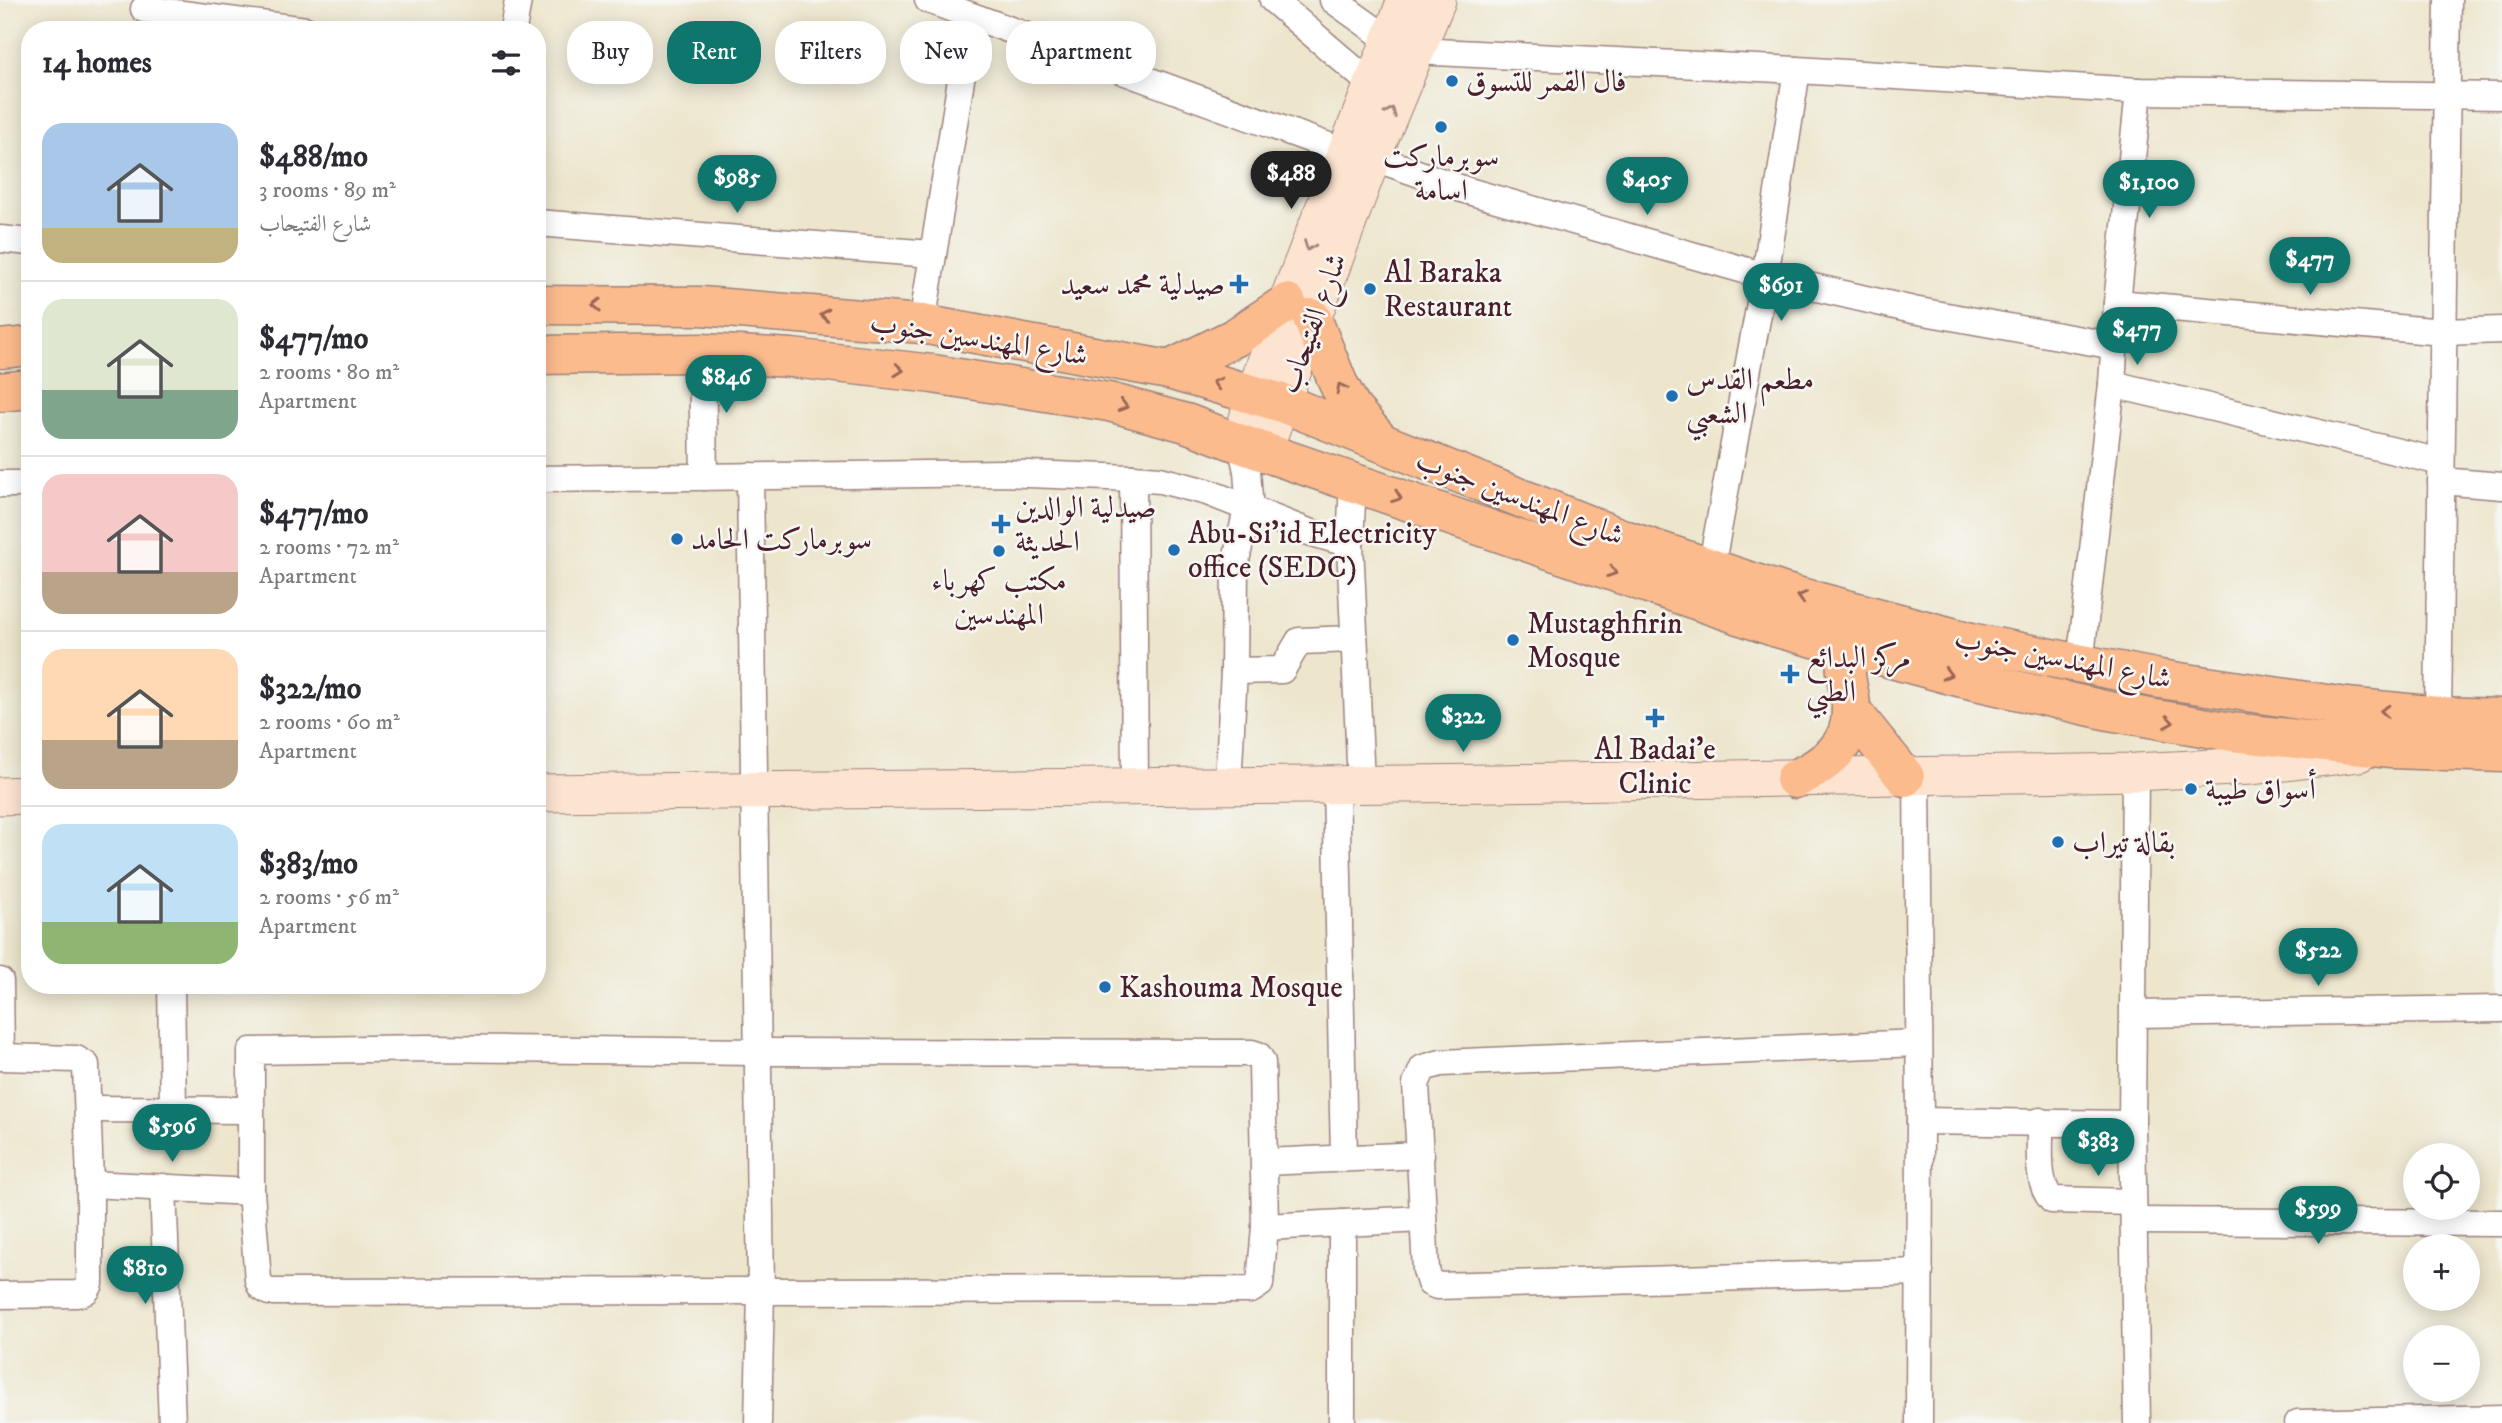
<!DOCTYPE html>
<meta charset="utf-8">
<style>
:root{--surface:#fff;--page:#f2f2f3;--text:#2b2b33;--muted:#7c7c81;--line:#e1e1e2;--accent:#0f766e}
body{margin:0;font-family:"IM FELL DW Pica",Amiri,serif;background:var(--page);color:var(--text);height:100vh;display:flex;flex-direction:column;font-size:26px;white-space:nowrap}
*{box-sizing:border-box;margin:0}
p{font-size:23px;color:var(--muted)}
.icon{flex:none;width:38px;height:38px;fill:none;stroke:currentColor;stroke-width:2;stroke-linecap:round;stroke-linejoin:round}
.map{position:relative;flex:1;overflow:hidden}
.side{position:absolute;left:21px;top:21px;width:525px;height:973px;display:flex;flex-direction:column;background:var(--surface);border-radius:28px;box-shadow:0 4px 18px #0003}
.side>*{flex:none}
.hud{position:absolute;left:567px;top:21px;width:665px;height:63px;display:flex;gap:14px}
.buttons{position:absolute;left:2403px;top:1143px;display:grid;gap:14px}
.buttons a{display:grid;place-items:center;width:77px;height:77px;border-radius:50%;background:var(--surface);box-shadow:0 4px 18px #0003;font-size:35px}
.price{position:absolute;translate:-50% -60px;padding:0 16px;border-radius:24px;background:var(--accent);color:#fff;font-size:23px;line-height:46px;filter:drop-shadow(0 2px 4px #0008)}
.price::after{content:'';position:absolute;left:50%;top:42px;width:21px;height:16px;margin-left:-10px;background:inherit;clip-path:polygon(0 0,100% 0,50% 100%)}
.price.active{background:#222;color:#fff}
ul{padding:0;list-style:none}
li{display:flex;align-items:center;gap:21px;height:175px;padding:0 21px}
li+li{border-top:2px solid var(--line)}
li span{display:grid;place-items:center;flex:none;width:196px;height:140px;border-radius:21px;color:#555}
li>.icon{margin-inline-start:auto}
span .icon{width:84px;height:84px;fill:#fffc;stroke-width:1}
li b{font-size:30px}
h2{display:flex;justify-content:space-between;align-items:center;height:84px;padding:0 21px;font-size:30px}
.pill{padding:0 24px;border-radius:28px;background:var(--surface);box-shadow:0 4px 18px #0003;font-size:24px;line-height:63px}
.pill.active{background:var(--accent);color:#fff}
.map>svg:first-child{display:block}
</style>
<div class="map">
<svg width="2502" height="1423" viewBox="0 0 2502 1423">
<rect width="100%" height="100%" fill="#f6f6f2"/>
<filter id="ink" filterUnits="userSpaceOnUse"><feTurbulence type="fractalNoise" baseFrequency=".0143" numOctaves="2"/><feDisplacementMap in="SourceGraphic" scale="14" xChannelSelector="R" yChannelSelector="G"/><feConvolveMatrix kernelMatrix="1 2 1 2 8 2 1 2 1" color-interpolation-filters="sRGB"/></filter>
<filter id="wash" filterUnits="userSpaceOnUse"><feTurbulence type="fractalNoise" baseFrequency=".00686" numOctaves="4" result="noise"/><feDisplacementMap in="SourceGraphic" scale="28" xChannelSelector="R" yChannelSelector="G"/><feGaussianBlur stdDeviation="1.57" result="paint"/><feColorMatrix in="noise" values="0 0 0 0 0 0 0 0 0 0 0 0 0 0 0 0 0 1.4 0 .05"/><feComposite in="paint" operator="in"/></filter>
<g filter="url(#wash)">
<rect width="100%" height="100%" fill="#ede6cd"/>
</g>
<g filter="url(#ink)">
<g fill="none" stroke-linecap="round" stroke-linejoin="round">
<g stroke="#9c827c" stroke-width="29">
<g id="street">
<polyline points="928,0 1345,152"/>
<polyline points="1273,0 1371,84"/>
<polyline points="1333,0 1389,40"/>
<polyline points="144,9 306,30"/>
<polyline points="513,30 518,0"/>
<polyline points="1416,51 1797,70 2139,91 2502,96"/>
<polyline points="1372,157 1465,190 1765,276 1913,310 2115,346"/>
<polyline points="537,223 932,254"/>
<polyline points="0,239 30,242"/>
<polyline points="2117,303 2443,332 2502,330"/>
<polyline points="922,324 971,17"/>
<polyline points="702,353 704,477"/>
<polyline points="2112,384 2441,462"/>
<polyline points="750,476 761,1292 758,1423"/>
<polyline points="1133,478 1135,787"/>
<polyline points="537,479 1003,473 1133,478 1160,480 1207,492 1306,531 1350,544 1353,481"/>
<polyline points="2441,481 2502,486"/>
<polyline points="0,484 30,484"/>
<polyline points="1350,544 1361,783"/>
<polyline points="1711,568 1765,276 1797,70"/>
<polyline points="2080,664 2112,384 2117,303 2139,91"/>
<polyline points="1234,671 1282,670 1299,641 1354,639"/>
<polyline points="2438,716 2448,0"/>
<polyline points="2135,772 2132,1124 2137,1423"/>
<polyline points="1917,776 1920,1121 1919,1423"/>
<polyline points="1336,784 1344,1157"/>
<polyline points="1228,785 1234,671 1235,566 1249,498 1247,471 1241,444"/>
<polyline points="0,981 1,1057"/>
<polyline points="171,985 173,1108"/>
<polyline points="2134,1014 2502,1009"/>
<polyline points="1918,1043 1441,1063 1423,1068 1416,1084 1426,1270 1430,1283 1437,1286 1920,1272"/>
<polygon points="428,1048 756,1052 1252,1053 1258,1055 1262,1062 1265,1227 1260,1284 1251,1290 269,1292 261,1287 258,1280 251,1192 251,1051"/>
<path d="M0 1057 76 1059 86 1065 90 1184V1284C87 1292 84 1293 76 1294L0 1295"/>
<polyline points="88,1109 250,1110"/>
<polyline points="1920,1121 2132,1124"/>
<path d="M2040 1121C2041 1145 2035 1182 2052 1200L2133 1202"/>
<polyline points="1265,1162 1421,1155"/>
<polyline points="90,1184 251,1192"/>
<polyline points="163,1187 172,1423"/>
<polyline points="2134,1221 2502,1223"/>
<polyline points="1265,1227 1423,1219"/>
<polyline points="1342,1423 1342,1223"/>
<polyline points="2298,1423 2502,1418"/>
</g>
</g>
<g stroke="#9c827c" stroke-width="39">
<g id="secondary">
<polyline points="1241,444 1255,393 1287,303 1406,0"/>
<polyline points="1263,451 1372,157 1437,0"/>
<polyline points="537,793 1497,783 2135,772 2252,766 2359,753"/>
<polyline points="0,796 30,795"/>
</g>
</g>
<g stroke="#9c827c" stroke-width="41">
<g id="highway">
<polyline points="537,305 701,306 922,324 1169,370 1282,403 1621,538 1782,592 1975,643 2160,679 2347,707 2438,716 2502,718"/>
<polyline points="1312,318 1338,383 1352,409 1380,441"/>
<polyline points="0,349 30,346"/>
<polyline points="537,355 702,353 792,358 933,374 1109,402 1186,423 1241,444 1777,628 1958,677 2109,711 2232,732 2391,749 2502,753"/>
<polyline points="1169,370 1236,337 1287,303"/>
<polyline points="0,392 30,389"/>
<polyline points="1851,710 1905,777"/>
<path d="M1795 779C1825 765 1851 747 1851 711 1852 698 1846 685 1846 672 1844 655 1848 639 1852 623"/>
</g>
</g>
<use href="#street" stroke="#fff" stroke-width="26"/>
<use href="#secondary" stroke="#fde4d1" stroke-width="37"/>
<use href="#highway" stroke="#fbbb8d" stroke-width="38"/>
</g>
<defs><path id="oneway-chevron" d="M-2-3.5L2.5 0L-2 3.5" fill="none" stroke-width="1.6" stroke-linecap="round" stroke-linejoin="round" transform="scale(1.75)"/></defs>
<g stroke="#a4827e">
<use href="#oneway-chevron" transform="translate(1391 112) rotate(-68)"/>
<use href="#oneway-chevron" transform="translate(1309 246) rotate(111)"/>
</g>
<g stroke="#9a6557">
<use href="#oneway-chevron" transform="translate(597 305) rotate(-179)"/>
<use href="#oneway-chevron" transform="translate(825 315) rotate(-175)"/>
<use href="#oneway-chevron" transform="translate(899 370) rotate(6)"/>
<use href="#oneway-chevron" transform="translate(1217 383) rotate(-165)"/>
<use href="#oneway-chevron" transform="translate(1341 388) rotate(-117)"/>
<use href="#oneway-chevron" transform="translate(1123 406) rotate(15)"/>
<use href="#oneway-chevron" transform="translate(1397 497) rotate(20)"/>
<use href="#oneway-chevron" transform="translate(1612 572) rotate(19)"/>
<use href="#oneway-chevron" transform="translate(1802 597) rotate(-165)"/>
<use href="#oneway-chevron" transform="translate(1947 674) rotate(15)"/>
<use href="#oneway-chevron" transform="translate(2385 711) rotate(-175)"/>
<use href="#oneway-chevron" transform="translate(2169 722) rotate(10)"/>
</g>
</g>
<g fill="#1f6fb2" stroke="#f6f6f2" stroke-width="2.5">
<circle cx="1452" cy="81" r="7"/>
<circle cx="1441" cy="127" r="7"/>
<path d="M1235.5 273.5h7v7h7v7h-7v7h-7v-7h-7v-7h7z"/>
<circle cx="1370" cy="289" r="7"/>
<circle cx="1672" cy="396" r="7"/>
<path d="M997.5 513.5h7v7h7v7h-7v7h-7v-7h-7v-7h7z"/>
<circle cx="677" cy="539" r="7"/>
<circle cx="1174" cy="550" r="7"/>
<circle cx="999" cy="551" r="7"/>
<circle cx="1513" cy="640" r="7"/>
<path d="M1786.5 663.5h7v7h7v7h-7v7h-7v-7h-7v-7h7z"/>
<path d="M1651.5 707.5h7v7h7v7h-7v7h-7v-7h-7v-7h7z"/>
<circle cx="2191" cy="789" r="7"/>
<circle cx="2058" cy="842" r="7"/>
<circle cx="1105" cy="987" r="7"/>
</g>
<g text-anchor="middle" stroke-width="5" stroke-linejoin="round" paint-order="stroke">
<g font-size="30" fill="#4a1f2b" stroke="#f6f6f2" text-anchor="start">
<text x="1466" y="91">فال القمر للتسوق</text>
<text x="1441" y="166" text-anchor="middle">سوبرماركت<tspan x="1441" dy="34">اسامة</tspan></text>
<text x="1384" y="282">Al Baraka<tspan x="1384" dy="34">Restaurant</tspan></text>
<text x="1225" y="294" text-anchor="end">صيدلية محمد سعيد</text>
<text x="1686" y="389">مطعم القدس<tspan x="1686" dy="34">الشعبي</tspan></text>
<text x="1015" y="517">صيدلية الوالدين<tspan x="1015" dy="34">الحديثة</tspan></text>
<text x="1188" y="543">Abu-Si'id Electricity<tspan x="1188" dy="34">office (SEDC)</tspan></text>
<text x="691" y="549">سوبرماركت الحامد</text>
<text x="999" y="590" text-anchor="middle">مكتب كهرباء<tspan x="999" dy="34">المهندسين</tspan></text>
<text x="1527" y="633">Mustaghfirin<tspan x="1527" dy="34">Mosque</tspan></text>
<text x="1806" y="667">مركز البدائع<tspan x="1806" dy="34">الطبي</tspan></text>
<text x="1655" y="759" text-anchor="middle">Al Badai'e<tspan x="1655" dy="34">Clinic</tspan></text>
<text x="2205" y="799">أسواق طيبة</text>
<text x="2072" y="852">بقالة تيراب</text>
<text x="1119" y="997">Kashouma Mosque</text>
</g>
<g font-size="30" fill="#4a1f2b" stroke="#f6f6f2">
<text transform="translate(1312 323) rotate(-70)" y="10">شارع الفتيحاب</text>
<text transform="translate(979 338) rotate(9)" y="10">شارع المهندسين جنوب</text>
<text transform="translate(1520 497) rotate(21)" y="10">شارع المهندسين جنوب</text>
<text transform="translate(2063 658) rotate(11)" y="10">شارع المهندسين جنوب</text>
</g>
</g>
</svg>
<div class="buttons">
<a><svg class="icon" aria-label="locate" viewBox="0 0 24 24"><circle cx="12" cy="12" r="6"/><path d="M12 2v4M12 18v4M2 12h4M18 12h4"/></svg></a>
<a>+</a>
<a>−</a>
</div>
<b class="price active" style="left:1291px;top:211px">$488</b>
<b class="price" style="left:737px;top:215px">$985</b>
<b class="price" style="left:1647px;top:217px">$405</b>
<b class="price" style="left:2149px;top:220px">$1,100</b>
<b class="price" style="left:2310px;top:297px">$477</b>
<b class="price" style="left:1781px;top:323px">$691</b>
<b class="price" style="left:2137px;top:367px">$477</b>
<b class="price" style="left:726px;top:415px">$846</b>
<b class="price" style="left:1463px;top:754px">$322</b>
<b class="price" style="left:2318px;top:988px">$522</b>
<b class="price" style="left:172px;top:1164px">$596</b>
<b class="price" style="left:2098px;top:1178px">$383</b>
<b class="price" style="left:2318px;top:1246px">$599</b>
<b class="price" style="left:145px;top:1306px">$810</b>
<div class="hud">
<a class="pill">Buy</a>
<a class="pill active">Rent</a>
<a class="pill">Filters</a>
<a class="pill">New</a>
<a class="pill">Apartment</a>
</div>
<section class="side">
<h2>14 homes<svg class="icon" aria-label="filters" viewBox="0 0 24 24"><path d="M4 7h16M4 17h16"/><circle cx="9" cy="7" r="2"/><circle cx="15" cy="17" r="2"/></svg></h2>
<ul>
<li><span style="background:linear-gradient(#a9c7e8 75%,#c2b280 0)"><svg class="icon" aria-label="home" viewBox="0 0 24 24"><path d="M3 11l9-7 9 7M6 9v11h12V9"/></svg></span><div><b>$488/mo</b><p>3 rooms · 89 m²</p><p>شارع الفتيحاب</p></div></li>
<li><span style="background:linear-gradient(#dfe7d0 65%,#7fa58c 0)"><svg class="icon" aria-label="home" viewBox="0 0 24 24"><path d="M3 11l9-7 9 7M6 9v11h12V9"/></svg></span><div><b>$477/mo</b><p>2 rooms · 80 m²</p><p>Apartment</p></div></li>
<li><span style="background:linear-gradient(#f6c9c9 70%,#b9a48a 0)"><svg class="icon" aria-label="home" viewBox="0 0 24 24"><path d="M3 11l9-7 9 7M6 9v11h12V9"/></svg></span><div><b>$477/mo</b><p>2 rooms · 72 m²</p><p>Apartment</p></div></li>
<li><span style="background:linear-gradient(#ffd9b3 65%,#b9a48a 0)"><svg class="icon" aria-label="home" viewBox="0 0 24 24"><path d="M3 11l9-7 9 7M6 9v11h12V9"/></svg></span><div><b>$322/mo</b><p>2 rooms · 60 m²</p><p>Apartment</p></div></li>
<li><span style="background:linear-gradient(#bfe0f5 70%,#8fb573 0)"><svg class="icon" aria-label="home" viewBox="0 0 24 24"><path d="M3 11l9-7 9 7M6 9v11h12V9"/></svg></span><div><b>$383/mo</b><p>2 rooms · 56 m²</p><p>Apartment</p></div></li>
</ul>
</section>
</div>
